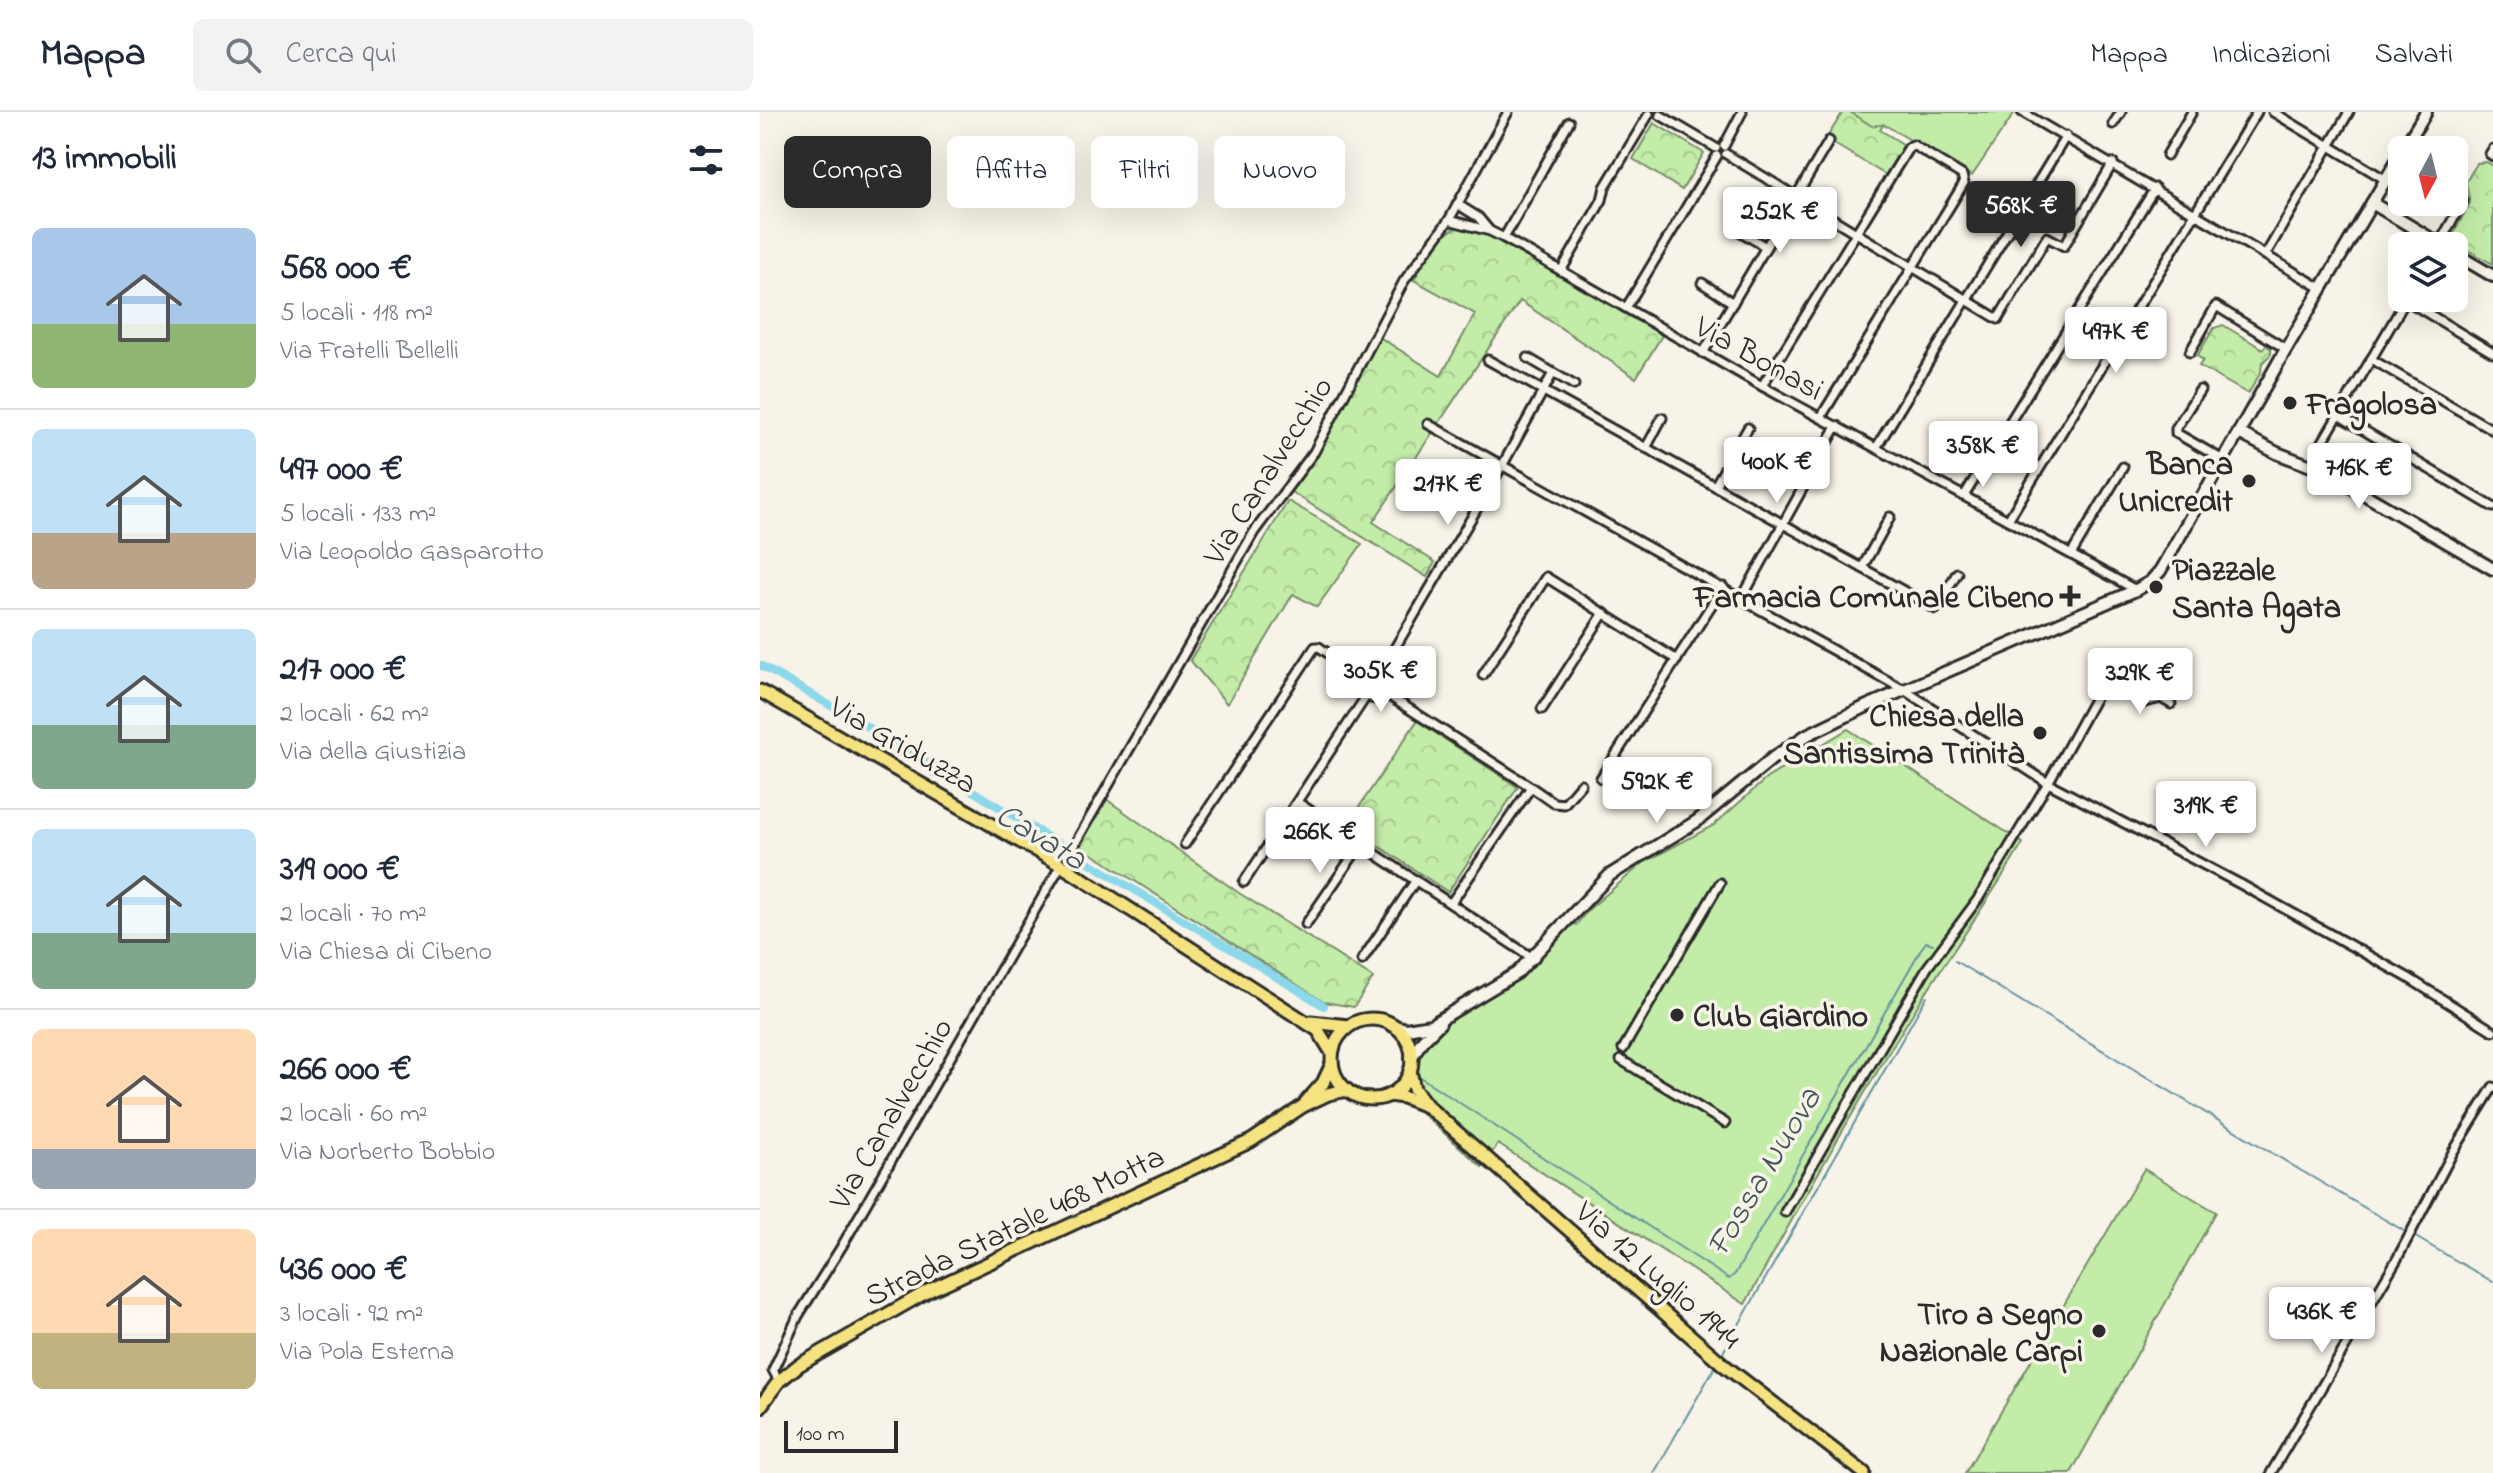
<!DOCTYPE html>
<html lang="it">
<meta charset="utf-8">
<style>
:root{--surface:#fff;--page:#f2f2f3;--text:#1f2937;--muted:#747a83;--line:#e0e1e3;--accent:#2b2b2b}
body{margin:0;font-family:"Indie Flower",sans-serif;background:var(--page);color:var(--text);height:100vh;display:flex;flex-direction:column;font-size:30px;white-space:nowrap}
*{box-sizing:border-box;margin:0}
p{font-size:26px;color:var(--muted)}
.icon{flex:none;width:44px;height:44px;fill:none;stroke:currentColor;stroke-width:2;stroke-linecap:round;stroke-linejoin:round}
.map{position:relative;flex:1;overflow:hidden}
.panel{display:flex;flex-direction:column;background:var(--surface);width:760px}
.panel>*{flex:none}
.guide{position:absolute;left:24px;top:24px;width:760px;height:72px;display:flex;gap:16px}
.needle{width:52px;rotate:187deg}
.fabs{position:absolute;left:1628px;top:24px;display:grid;gap:16px}
.fabs a{display:grid;place-items:center;width:80px;height:80px;border-radius:12px;background:var(--surface);box-shadow:0 8px 32px #0002;font-size:40px}
.scale{position:absolute;left:24px;bottom:20px;width:114px;box-sizing:border-box;padding-left:8px;border:4px solid #2b2b2b;border-top:0;font-size:22px;line-height:28px;white-space:nowrap;color:#2b2b2b;-webkit-text-stroke:6px #f7f3e8;paint-order:stroke}
.price{position:absolute;translate:-50% -68px;padding:0 18px;border-radius:8px;background:#fff;color:#222;font-size:26px;line-height:52px;filter:drop-shadow(0 2px 4px #0008)}
.price::after{content:'';position:absolute;left:50%;top:48px;width:24px;height:18px;margin-left:-12px;background:inherit;clip-path:polygon(0 0,100% 0,50% 100%)}
.price.active{background:var(--accent);color:#fff}
ul{padding:0;list-style:none}
li{display:flex;align-items:center;gap:24px;height:200px;padding:0 32px}
li+li{border-top:2px solid var(--line)}
li span{display:grid;place-items:center;flex:none;width:224px;height:160px;border-radius:12px;color:#555}
li>.icon{margin-inline-start:auto}
span .icon{width:96px;height:96px;fill:#fffc;stroke-width:1}
li b{font-size:34px}
h2{display:flex;justify-content:space-between;align-items:center;height:96px;padding:0 32px;font-size:34px}
.tag{padding:0 28px;border-radius:12px;background:var(--surface);box-shadow:0 8px 32px #0002;font-size:28px;line-height:72px}
.tag.active{background:var(--accent);color:#fff}
header{display:flex;align-items:center;gap:48px;box-sizing:border-box;height:112px;padding:0 40px;background:var(--surface);border-bottom:2px solid var(--line)}
header strong{font-size:38px}
nav{display:flex;gap:44px;margin-inline-start:auto;font-size:28px}
.search{width:560px;height:72px;background:var(--page);display:flex;align-items:center;gap:20px;box-sizing:border-box;padding:0 28px;border-radius:12px;color:var(--muted);font-size:30px}
main{display:flex;flex:1;min-height:0}
.map>svg:first-child{display:block}
</style>
<header>
<strong>Mappa</strong>
<div class="search"><svg class="icon" aria-label="search" viewBox="0 0 24 24"><circle cx="10" cy="10" r="6"/><path d="M15 15l6 6"/></svg>Cerca qui</div>
<nav><a>Mappa</a><a>Indicazioni</a><a>Salvati</a></nav>
</header>
<main>
<section class="panel">
<h2>13 immobili<svg class="icon" aria-label="filters" viewBox="0 0 24 24"><path d="M4 7h16M4 17h16"/><circle cx="9" cy="7" r="2"/><circle cx="15" cy="17" r="2"/></svg></h2>
<ul>
<li><span style="background:linear-gradient(#a9c7e8 60%,#8fb573 0)"><svg class="icon" aria-label="home" viewBox="0 0 24 24"><path d="M3 11l9-7 9 7M6 9v11h12V9"/></svg></span><div><b>568 000 €</b><p>5 locali · 118 m²</p><p>Via Fratelli Bellelli</p></div></li>
<li><span style="background:linear-gradient(#bfe0f5 65%,#b9a48a 0)"><svg class="icon" aria-label="home" viewBox="0 0 24 24"><path d="M3 11l9-7 9 7M6 9v11h12V9"/></svg></span><div><b>497 000 €</b><p>5 locali · 133 m²</p><p>Via Leopoldo Gasparotto</p></div></li>
<li><span style="background:linear-gradient(#bfe0f5 60%,#7fa58c 0)"><svg class="icon" aria-label="home" viewBox="0 0 24 24"><path d="M3 11l9-7 9 7M6 9v11h12V9"/></svg></span><div><b>217 000 €</b><p>2 locali · 62 m²</p><p>Via della Giustizia</p></div></li>
<li><span style="background:linear-gradient(#bfe0f5 65%,#7fa58c 0)"><svg class="icon" aria-label="home" viewBox="0 0 24 24"><path d="M3 11l9-7 9 7M6 9v11h12V9"/></svg></span><div><b>319 000 €</b><p>2 locali · 70 m²</p><p>Via Chiesa di Cibeno</p></div></li>
<li><span style="background:linear-gradient(#ffd9b3 75%,#9aa5b1 0)"><svg class="icon" aria-label="home" viewBox="0 0 24 24"><path d="M3 11l9-7 9 7M6 9v11h12V9"/></svg></span><div><b>266 000 €</b><p>2 locali · 60 m²</p><p>Via Norberto Bobbio</p></div></li>
<li><span style="background:linear-gradient(#ffd9b3 65%,#c2b280 0)"><svg class="icon" aria-label="home" viewBox="0 0 24 24"><path d="M3 11l9-7 9 7M6 9v11h12V9"/></svg></span><div><b>436 000 €</b><p>3 locali · 92 m²</p><p>Via Pola Esterna</p></div></li>
</ul>
</section>
<div class="map">
<svg width="1733" height="1361" viewBox="0 0 1733 1361">
<defs>
<pattern id="forest-crowns" width="20" height="18" patternUnits="userSpaceOnUse" patternTransform="scale(2)"><rect width="20" height="18" fill="#c3eca8"/><path d="M2 6a3 3 0 1 1 6 0M12 15a3 3 0 1 1 6 0" fill="none" stroke="#a8cb91"/></pattern>
</defs>
<rect width="100%" height="100%" fill="#f7f3e8"/>
<filter id="ink" filterUnits="userSpaceOnUse"><feTurbulence type="fractalNoise" baseFrequency=".0125" numOctaves="2"/><feDisplacementMap in="SourceGraphic" scale="16" xChannelSelector="R" yChannelSelector="G"/><feConvolveMatrix kernelMatrix="1 2 1 2 8 2 1 2 1" color-interpolation-filters="sRGB"/></filter>
<g filter="url(#ink)">
<g fill="url(#forest-crowns)" stroke="#778c6a" stroke-width="2">
<polygon points="1083,0 1131,0 1120,18 1148,35 1129,65 1066,27"/>
<polygon points="894,11 944,41 922,78 873,47"/>
<polygon points="1727,50 1733,54 1733,152 1690,128 1710,91 1706,70 1717,51"/>
<path d="M700 114 718 117 743 127 904 220 876 266 760 189 613 410 675 450 667 465 528 378 555 340 616 223 681 264 715 202 654 168C666 147 676 123 700 114Z"/>
<polygon points="1463,213 1503,237 1506,233 1511,237 1511,242 1502,251 1501,260 1488,282 1439,254 1443,248 1437,244 1454,216"/>
<polygon points="528,389 602,432 557,495 533,482 467,592 430,548"/>
<polygon points="657,609 758,675 688,780 587,713"/>
<polygon points="346,687 479,781 613,866 594,895 564,890 320,734"/>
</g>
<g fill="#c3eca8" stroke="#778c6a" stroke-width="2">
<polygon points="1090,0 1255,0 1212,64 1123,12 1112,14"/>
<path d="M1088 617 1263 731C1232 784 1196 833 1163 885 1100 985 1043 1088 985 1192L738 1032 722 1055 655 995 657 947 664 932 660 914 761 855 805 805 816 813 828 798 883 751 954 713 1007 666Z"/>
<polygon points="1384,1057 1456,1100 1311,1361 1205,1361"/>
</g>
<g fill="none" stroke-linecap="round" stroke-linejoin="round">
<g stroke="#65939e" stroke-width="2">
<polyline points="1195,849 1540,1058 1646,1120"/>
<polyline points="657,963 969,1167 975,1162 1161,837 1166,830 1173,832"/>
<polyline points="1652,1123 1733,1170"/>
<polyline points="961,1244 1167,884"/>
<polyline points="894,1361 956,1253"/>
</g>
<polyline stroke="#8bd8ea" stroke-width="8" points="0,553 118,621 564,894"/>
<g stroke="#2b2b2b" stroke-width="13">
<g id="street">
<polyline points="1262,0 1561,176"/>
<polyline points="1513,0 1626,68"/>
<polyline points="900,3 956,36"/>
<polyline points="1353,12 1361,0"/>
<polyline points="964,34 982,0"/>
<polyline points="1733,37 1730,42 1733,44"/>
<polyline points="966,42 1238,207 1287,125 1304,134 1353,51"/>
<polyline points="1407,43 1432,0"/>
<polyline points="697,92 718,105 728,117"/>
<polyline points="689,108 730,119 744,126 1002,274 1376,478"/>
<polyline points="976,117 1006,135"/>
<polyline points="744,126 809,10"/>
<polyline points="1678,134 1703,89"/>
<polyline points="1506,142 1589,0"/>
<polyline points="801,159 842,88 845,75 889,2"/>
<polyline points="942,171 973,191"/>
<polyline points="1646,188 1733,241"/>
<polyline points="866,196 957,44"/>
<polyline points="1430,240 1456,194 1526,237"/>
<polyline points="943,241 1069,29"/>
<polyline points="768,246 814,273"/>
<polyline points="1611,247 1733,318"/>
<polyline points="728,248 1176,497 1197,461"/>
<polyline points="1002,274 1149,35 1153,33 1202,63 1204,71 1061,305"/>
<polyline points="1440,278 1416,316 1416,321 1463,348"/>
<polyline points="1578,303 1733,395"/>
<polyline points="668,312 1144,578 1288,671 1482,773 1647,865 1733,919"/>
<polyline points="886,336 902,306"/>
<polyline points="1116,336 1306,24"/>
<polyline points="1558,338 1647,186"/>
<polyline points="955,374 988,316"/>
<polyline points="1204,384 1395,76"/>
<polyline points="1248,408 1497,0"/>
<polyline points="1312,441 1363,355"/>
<polyline points="1102,456 1130,405"/>
<polyline points="982,486 1077,314"/>
<circle cx="616" cy="575" r="12"/>
<polyline points="619,563 742,354 793,261"/>
<polyline points="723,563 786,465 917,548"/>
<polyline points="1365,579 1385,590 1401,586"/>
<polyline points="626,582 771,675 691,791"/>
<polyline points="782,597 844,501"/>
<polyline points="841,666 963,475"/>
<polyline points="771,675 794,691 804,692 821,672"/>
<polyline points="537,690 774,847"/>
<polyline points="425,732 555,535 559,535 606,568"/>
<polyline points="309,742 494,420 554,340 644,169 689,108 748,0"/>
<polyline points="484,770 607,583"/>
<polyline points="546,812 601,732"/>
<polyline points="602,848 656,768"/>
<polyline points="863,937 960,771"/>
<polyline points="861,948 965,1011"/>
<path d="M1025 1100 1167 856 1218 787 1288 671 1352 555C1370 553 1383 563 1398 572L1401 586 1411 592"/>
<polyline points="19,1269 13,1258 38,1204 82,1134 298,758"/>
<polyline points="1511,1361 1637,1147 1693,1040 1733,975"/>
</g>
</g>
<g stroke="#2b2b2b" stroke-width="16">
<g id="secondary">
<polyline points="1643,38 1666,0"/>
<polyline points="1612,91 1683,134"/>
<polyline points="1694,141 1733,164"/>
<polyline points="1479,321 1517,341 1564,359 1733,457"/>
<polyline points="631,913 646,917 671,913 757,861 850,763 937,709 1013,646 1047,623 1107,594 1376,478 1390,470 1400,459 1526,237 1642,40"/>
<polyline points="651,946 662,929 680,911"/>
</g>
</g>
<g stroke="#2b2b2b" stroke-width="17">
<g id="primary">
<polyline points="0,579 301,753 558,918 572,941"/>
<circle cx="612" cy="947" r="40"/>
<polyline points="551,910 589,914"/>
<polyline points="650,959 654,977 668,995 965,1254 1104,1361"/>
<polyline points="629,983 643,985 666,994"/>
<polyline points="546,990 563,971 572,952"/>
<polyline points="0,1295 19,1269 39,1253 168,1179 491,1029 543,994 568,982 587,978"/>
</g>
</g>
<use href="#street" stroke="#f7f3e8" stroke-width="7"/>
<use href="#secondary" stroke="#f7f3e8" stroke-width="10"/>
<use href="#primary" stroke="#f5e382" stroke-width="11"/>
</g>
</g>
<g fill="#2b2b2b" stroke="#f7f3e8" stroke-width="3">
<circle cx="1530" cy="291" r="8"/>
<circle cx="1489" cy="369" r="8"/>
<circle cx="1396" cy="475" r="8"/>
<path d="M1306 472h8v8h8v8h-8v8h-8v-8h-8v-8h8z"/>
<circle cx="1280" cy="621" r="8"/>
<circle cx="917" cy="903" r="8"/>
<circle cx="1339" cy="1219" r="8"/>
</g>
<g text-anchor="middle" stroke-width="7" stroke-linejoin="round" paint-order="stroke">
<g font-size="32" fill="#2b2b2b" stroke="#f7f3e8">
<text transform="translate(1000 245) rotate(29)" y="11">Via Bonasi</text>
<text transform="translate(507 358) rotate(-58)" y="11">Via Canalvecchio</text>
<text transform="translate(144 632) rotate(30)" y="11">Via Griduzza</text>
<text transform="translate(130 1001) rotate(-60)" y="11">Via Canalvecchio</text>
<text transform="translate(254 1113) rotate(-26)" y="11">Strada Statale 468 Motta</text>
<text transform="translate(899 1162) rotate(41)" y="11">Via 12 Luglio 1944</text>
</g>
<g font-size="32" font-weight="bold" fill="#2b2b2b" stroke="#f7f3e8" text-anchor="end">
<text x="1546" y="302" text-anchor="start">Fragolosa</text>
<text x="1473" y="362">Banca<tspan x="1473" dy="37">Unicredit</tspan></text>
<text x="1412" y="468" text-anchor="start">Piazzale<tspan x="1412" dy="37">Santa Agata</tspan></text>
<text x="1294" y="495">Farmacia Comunale Cibeno</text>
<text x="1264" y="614">Chiesa della<tspan x="1264" dy="37">Santissima Trinità</tspan></text>
<text x="933" y="914" text-anchor="start">Club Giardino</text>
<text x="1323" y="1212">Tiro a Segno<tspan x="1323" dy="37">Nazionale Carpi</tspan></text>
</g>
<g font-size="34" font-style="italic" fill="#43565b" stroke="#f7f3e8">
<text transform="translate(282 723) rotate(31)" y="12">Cavata</text>
<text transform="translate(1002 1059) rotate(-59)" y="12">Fossa Nuova</text>
</g>
</g>
</svg>
<div class="fabs">
<a><svg class="needle" viewBox="-14 -14 28 28"><path d="M0-13l5 13h-10z" fill="#e53935"/><path d="M0 13l5-13h-10z" fill="#747a83"/></svg></a>
<a><svg class="icon" aria-label="layers" viewBox="0 0 24 24"><path d="M12 4l9 5-9 5-9-5zM3 14l9 5 9-5"/></svg></a>
</div>
<div class="scale">100 m</div>
<b class="price active" style="left:1261px;top:137px">568K €</b>
<b class="price" style="left:1020px;top:143px">252K €</b>
<b class="price" style="left:1356px;top:263px">497K €</b>
<b class="price" style="left:1223px;top:377px">358K €</b>
<b class="price" style="left:1017px;top:393px">400K €</b>
<b class="price" style="left:1599px;top:399px">716K €</b>
<b class="price" style="left:688px;top:415px">217K €</b>
<b class="price" style="left:621px;top:602px">305K €</b>
<b class="price" style="left:1380px;top:604px">329K €</b>
<b class="price" style="left:897px;top:713px">592K €</b>
<b class="price" style="left:1446px;top:737px">319K €</b>
<b class="price" style="left:560px;top:763px">266K €</b>
<b class="price" style="left:1562px;top:1243px">436K €</b>
<div class="guide">
<a class="tag active">Compra</a>
<a class="tag">Affitta</a>
<a class="tag">Filtri</a>
<a class="tag">Nuovo</a>
</div>
</div>
</main>
